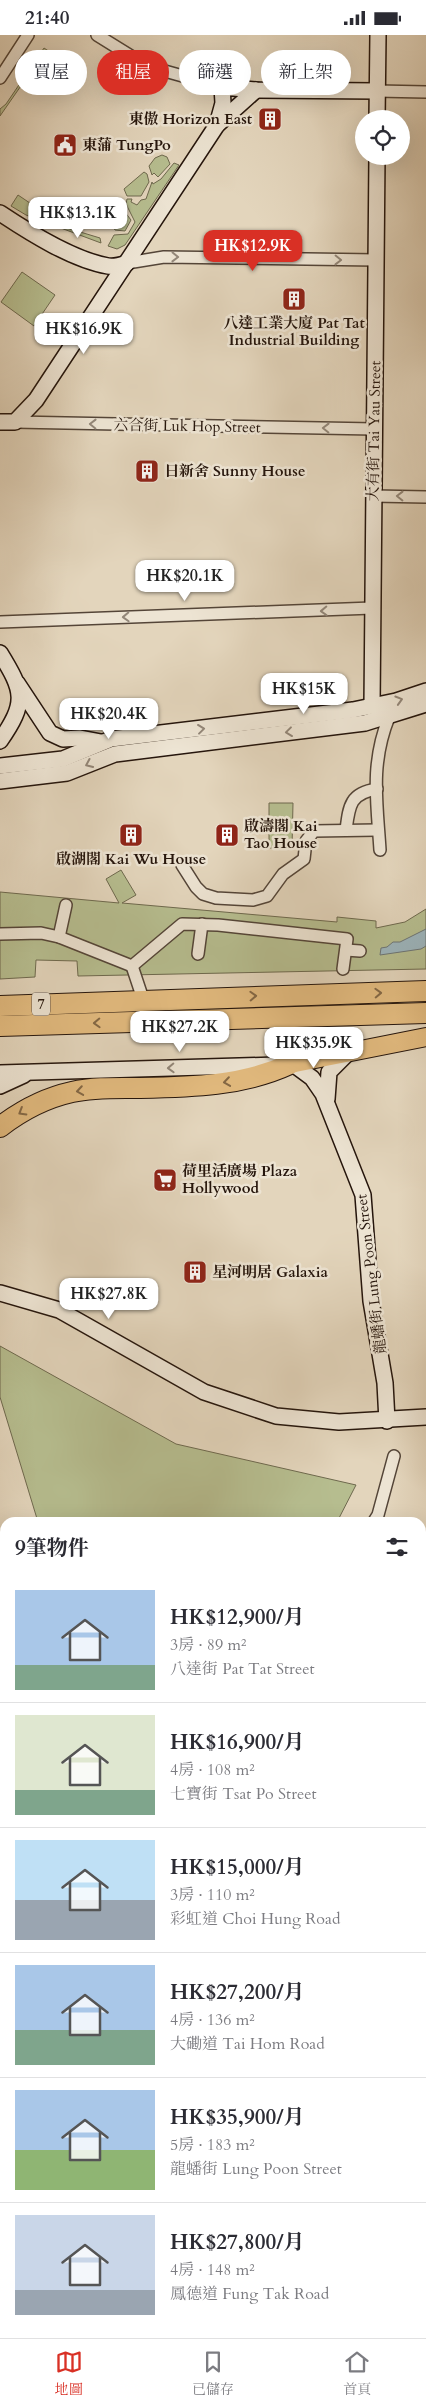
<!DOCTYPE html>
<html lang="zh-TW">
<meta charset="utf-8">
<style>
:root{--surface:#fff;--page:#f7f7f7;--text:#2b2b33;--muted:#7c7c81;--line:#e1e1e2;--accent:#d93025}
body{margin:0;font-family:Cardo,"Noto Serif TC",serif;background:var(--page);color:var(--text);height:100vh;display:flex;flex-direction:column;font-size:19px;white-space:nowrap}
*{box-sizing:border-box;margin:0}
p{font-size:16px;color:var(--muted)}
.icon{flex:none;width:28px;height:28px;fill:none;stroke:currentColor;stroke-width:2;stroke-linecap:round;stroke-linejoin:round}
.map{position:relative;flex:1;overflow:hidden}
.side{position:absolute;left:0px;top:1482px;width:426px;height:821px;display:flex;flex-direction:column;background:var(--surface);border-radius:15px 15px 0 0;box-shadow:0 5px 20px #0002}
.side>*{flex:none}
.hud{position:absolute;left:15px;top:15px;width:396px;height:45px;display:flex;gap:10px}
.buttons{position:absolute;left:355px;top:75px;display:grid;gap:10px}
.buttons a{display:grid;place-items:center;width:55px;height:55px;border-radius:50%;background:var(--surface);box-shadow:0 5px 20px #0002;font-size:25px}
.price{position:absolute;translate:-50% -42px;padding:0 11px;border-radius:10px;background:#fff;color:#222;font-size:16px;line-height:32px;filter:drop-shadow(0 1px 2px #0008)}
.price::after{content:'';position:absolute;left:50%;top:30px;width:15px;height:11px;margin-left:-8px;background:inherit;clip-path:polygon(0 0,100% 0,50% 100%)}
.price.current{background:var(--accent);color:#fff}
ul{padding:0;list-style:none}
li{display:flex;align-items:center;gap:15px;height:125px;padding:0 15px}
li+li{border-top:1px solid var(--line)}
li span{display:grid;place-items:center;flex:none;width:140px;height:100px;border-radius:0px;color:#555}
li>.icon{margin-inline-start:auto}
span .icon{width:60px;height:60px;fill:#fffc;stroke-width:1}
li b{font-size:21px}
h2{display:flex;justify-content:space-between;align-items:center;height:60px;padding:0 15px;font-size:21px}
.tag{padding:0 18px;border-radius:22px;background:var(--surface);box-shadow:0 5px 20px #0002;font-size:18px;line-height:45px}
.tag.current{background:var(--accent);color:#fff}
.status{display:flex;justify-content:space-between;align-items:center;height:35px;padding:0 25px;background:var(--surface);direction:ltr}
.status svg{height:14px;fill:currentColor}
.menu{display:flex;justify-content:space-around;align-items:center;height:70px;border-top:1px solid var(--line);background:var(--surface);font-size:14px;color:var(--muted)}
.menu a{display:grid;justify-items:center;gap:2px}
.menu .current{color:var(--accent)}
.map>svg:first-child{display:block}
</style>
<div class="status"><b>21:40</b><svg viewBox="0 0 49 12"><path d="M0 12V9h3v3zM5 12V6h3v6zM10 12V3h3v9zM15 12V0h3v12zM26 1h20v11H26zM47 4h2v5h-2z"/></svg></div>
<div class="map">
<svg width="426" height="2303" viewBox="0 0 426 2303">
<rect width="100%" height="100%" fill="#e3d5bc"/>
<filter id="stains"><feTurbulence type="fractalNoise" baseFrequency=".004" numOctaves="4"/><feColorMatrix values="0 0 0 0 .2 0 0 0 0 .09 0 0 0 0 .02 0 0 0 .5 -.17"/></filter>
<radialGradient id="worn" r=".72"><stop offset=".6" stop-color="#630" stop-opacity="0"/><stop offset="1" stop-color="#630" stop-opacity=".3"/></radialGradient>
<g fill="#b6bd8f" stroke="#6e694e">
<polygon points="44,13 53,19 48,26 41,22 0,81 0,74 6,69"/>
<polygon points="162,120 167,122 170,129 158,142 154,138 152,140 149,131 155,123"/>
<polygon points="174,128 179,130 125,210 117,214 108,211 114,200 128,199 135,187 126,169 127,164 132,164 131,167 137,170 141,165 146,164 152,147 153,149 161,144"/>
<polygon points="144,137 147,139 149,147 141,161 127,161 124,154"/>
<polygon points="18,160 67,193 100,203 101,208 26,180 11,171"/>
<polygon points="121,172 131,185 125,196 115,195 111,188 111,178"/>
<polygon points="22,237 55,260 34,291 1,267"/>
<polygon points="269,768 293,768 292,813 269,813"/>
<polygon points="121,835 136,860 122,868 337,887 337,882 376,886 376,893 405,887 426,874 426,934 78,941 77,926 36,925 35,942 0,944 0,857 119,868 106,844"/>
<polygon points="0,1311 176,1409 356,1450 337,1487 38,1487 0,1362"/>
<polygon points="5,1536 5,1715 0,1716 0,1542"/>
<polygon points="5,1726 5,2171 0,2170 0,1728"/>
<polygon points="421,1752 426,1756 426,2150 421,2136"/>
<polygon points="0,2255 5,2256 5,2299 19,2299 18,2303 0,2303"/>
</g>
<polygon fill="#9cb5bd" stroke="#6c7576" points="426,894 426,911 421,914 380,920 381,913 387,912 393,907 400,907"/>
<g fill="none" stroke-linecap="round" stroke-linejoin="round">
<g stroke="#bdaf99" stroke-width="20" stroke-dasharray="20 10" stroke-linecap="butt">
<polyline points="0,1946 5,1986"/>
<polyline points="0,2295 2,2303"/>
<polyline points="56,2299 57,2303"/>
</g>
<g stroke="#544538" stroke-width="14">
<g id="street">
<polyline points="97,0 134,23 154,33 222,52"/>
<polyline points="0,43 28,0"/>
<polyline points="377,56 426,57"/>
<polyline points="127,228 164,222 376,225"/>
<polyline points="15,387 374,394"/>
<polyline points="374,461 426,462"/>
<polyline points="0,587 372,573"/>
<path d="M346 795C349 771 350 758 377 754"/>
<path d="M380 815C377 767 370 729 389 682"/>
<polyline points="182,830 196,852 203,859 216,863 253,865 267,861 283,839 304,824 306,806 314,796 377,795"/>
<polyline points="0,899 41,898 59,902 132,931 182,889 218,890 347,904 343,934"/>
<polyline points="59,902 66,870"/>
<polyline points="346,915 360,916"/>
<polyline points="198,919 202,889"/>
<polyline points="132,931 143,964"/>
<polyline points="373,1488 378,1480 394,1421"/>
<polyline points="421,1699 424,1709 421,1716"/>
<polyline points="421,1729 426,1736"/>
</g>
</g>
<g stroke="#25150c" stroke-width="18">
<g id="secondary">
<polyline points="377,84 378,0"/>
<polyline points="217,90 223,68 222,52 256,55 377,56"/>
<path d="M0 178C30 198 73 225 108 231 114 232 121 230 127 228"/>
<polyline points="0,387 15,387 36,365 217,90 256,55"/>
<path d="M0 618C24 657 27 667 0 706"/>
<polyline points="17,648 50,698 63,704 80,703 101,707"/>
<polyline points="372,671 377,121"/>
<polyline points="0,731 63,724 111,704 353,675 396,666 426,656"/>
<polyline points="0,746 67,738 115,719 365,688 426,669"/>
<polyline points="293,1029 312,1043 323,1059 363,1160 371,1266 385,1348 387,1386"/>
<polyline points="0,1038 276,1030"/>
<polyline points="0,1051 24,1040"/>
<polyline points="327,1064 329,1037 348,1018"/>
<polyline points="0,1258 59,1275 204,1357 276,1381 339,1387 426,1382"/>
<polyline points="421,2218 426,2216"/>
<polyline points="0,2234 5,2235"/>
</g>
</g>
<g stroke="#25150c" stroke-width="20">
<polyline id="primary" points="290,1029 426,1002"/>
</g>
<g stroke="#25150c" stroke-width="22">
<g id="highway">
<polyline points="0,971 426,956"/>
<polyline points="0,991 426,978"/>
<path d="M0 1092C22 1075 45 1063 72 1057 94 1052 118 1053 140 1053 191 1052 243 1051 290 1029"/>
</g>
</g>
<use href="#street" stroke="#ede4d3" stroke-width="11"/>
<use href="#secondary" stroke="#ede4d3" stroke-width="15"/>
<use href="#primary" stroke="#e2ba7e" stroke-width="18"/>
<use href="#highway" stroke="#e2ba7e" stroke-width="20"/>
</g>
<defs><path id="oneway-chevron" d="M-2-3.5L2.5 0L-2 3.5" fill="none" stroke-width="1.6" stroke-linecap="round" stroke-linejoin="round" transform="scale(1.25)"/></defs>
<g stroke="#938779">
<use href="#oneway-chevron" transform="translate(175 222) rotate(1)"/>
<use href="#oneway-chevron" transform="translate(338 225) rotate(1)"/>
<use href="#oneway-chevron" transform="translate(93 389) rotate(-179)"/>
<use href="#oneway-chevron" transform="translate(326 393) rotate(-179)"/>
<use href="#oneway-chevron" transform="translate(400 461) rotate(-179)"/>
<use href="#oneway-chevron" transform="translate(324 576) rotate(178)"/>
<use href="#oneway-chevron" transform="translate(126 582) rotate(178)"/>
<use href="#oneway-chevron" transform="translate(399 665) rotate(-17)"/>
<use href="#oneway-chevron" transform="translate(201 694) rotate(-7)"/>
<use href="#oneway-chevron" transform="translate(289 697) rotate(173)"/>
<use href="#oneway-chevron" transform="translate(89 729) rotate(156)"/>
<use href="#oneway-chevron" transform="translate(171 1033) rotate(178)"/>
</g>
<g stroke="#846845">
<use href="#oneway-chevron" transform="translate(378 958) rotate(-2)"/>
<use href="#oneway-chevron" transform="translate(253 961) rotate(-2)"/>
<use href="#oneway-chevron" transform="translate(97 988) rotate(178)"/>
<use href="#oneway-chevron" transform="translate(227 1047) rotate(172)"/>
<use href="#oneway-chevron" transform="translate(80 1056) rotate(171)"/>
<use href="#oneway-chevron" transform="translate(22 1077) rotate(149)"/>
</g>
<defs>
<g id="building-square" transform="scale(1.25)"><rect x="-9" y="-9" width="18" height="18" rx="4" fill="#8f2418" stroke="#ede4d3"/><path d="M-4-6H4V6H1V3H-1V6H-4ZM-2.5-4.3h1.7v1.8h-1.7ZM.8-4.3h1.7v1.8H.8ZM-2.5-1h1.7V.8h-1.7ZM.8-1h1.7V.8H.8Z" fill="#fff"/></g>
<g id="civic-square" transform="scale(1.25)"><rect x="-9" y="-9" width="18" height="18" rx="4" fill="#8f2418" stroke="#ede4d3"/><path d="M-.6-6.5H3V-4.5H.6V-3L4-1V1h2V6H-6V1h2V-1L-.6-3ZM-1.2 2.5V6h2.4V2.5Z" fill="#fff"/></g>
<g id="supermarket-square" transform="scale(1.25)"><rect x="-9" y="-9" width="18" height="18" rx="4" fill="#8f2418" stroke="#ede4d3"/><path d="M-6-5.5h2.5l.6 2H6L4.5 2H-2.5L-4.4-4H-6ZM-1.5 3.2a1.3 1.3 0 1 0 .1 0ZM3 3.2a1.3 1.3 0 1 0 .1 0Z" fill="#fff"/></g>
</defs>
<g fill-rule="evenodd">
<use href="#building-square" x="270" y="84"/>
<use href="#civic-square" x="65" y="110"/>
<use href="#building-square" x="294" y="264"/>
<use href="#building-square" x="147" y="436"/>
<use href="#building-square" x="131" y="800"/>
<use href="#building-square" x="227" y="800"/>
<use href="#supermarket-square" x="165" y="1145"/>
<use href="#building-square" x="195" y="1237"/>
</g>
<g text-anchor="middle" stroke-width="5" stroke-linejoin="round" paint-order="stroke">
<rect fill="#ede4d3" stroke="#615348" stroke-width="1" x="32" y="957.5" width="18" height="23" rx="4"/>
<g font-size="14" font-weight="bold" fill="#25150c">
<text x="41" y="974">7</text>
</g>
<g font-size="15" font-weight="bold" fill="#25150c" stroke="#ede4d3" text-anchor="start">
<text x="252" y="89" text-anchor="end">東傲 Horizon East</text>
<text x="82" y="115">東蒲 TungPo</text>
<text x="294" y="293" text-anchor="middle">八達工業大廈 Pat Tat<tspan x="294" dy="17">Industrial Building</tspan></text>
<text x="164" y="441">日新舍 Sunny House</text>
<text x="244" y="796">啟濤閣 Kai<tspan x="244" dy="17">Tao House</tspan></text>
<text x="131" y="829" text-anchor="middle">啟湖閣 Kai Wu House</text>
<text x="182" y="1141">荷里活廣場 Plaza<tspan x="182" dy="17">Hollywood</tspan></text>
<text x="212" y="1242">星河明居 Galaxia</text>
</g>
<g font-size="15" fill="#25150c" stroke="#ede4d3">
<text transform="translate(187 391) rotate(1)" y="5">六合街 Luk Hop Street</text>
<text transform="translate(374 396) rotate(-89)" y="5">大有街 Tai Yau Street</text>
<text transform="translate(371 1239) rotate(-97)" y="5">龍蟠街 Lung Poon Street</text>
</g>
</g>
<rect width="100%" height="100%" filter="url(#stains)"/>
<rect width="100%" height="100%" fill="url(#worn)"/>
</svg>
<div class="buttons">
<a><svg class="icon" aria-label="locate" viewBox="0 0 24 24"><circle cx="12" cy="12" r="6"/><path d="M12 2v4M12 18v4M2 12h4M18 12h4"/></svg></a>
</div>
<b class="price" style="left:78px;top:204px">HK$13.1K</b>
<b class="price current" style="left:253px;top:237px">HK$12.9K</b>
<b class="price" style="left:84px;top:320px">HK$16.9K</b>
<b class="price" style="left:185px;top:567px">HK$20.1K</b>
<b class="price" style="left:304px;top:680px">HK$15K</b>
<b class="price" style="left:109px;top:705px">HK$20.4K</b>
<b class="price" style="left:180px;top:1018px">HK$27.2K</b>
<b class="price" style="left:314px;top:1034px">HK$35.9K</b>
<b class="price" style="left:109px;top:1285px">HK$27.8K</b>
<div class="hud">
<a class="tag">買屋</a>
<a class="tag current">租屋</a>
<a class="tag">篩選</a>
<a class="tag">新上架</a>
</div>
<section class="side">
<h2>9筆物件<svg class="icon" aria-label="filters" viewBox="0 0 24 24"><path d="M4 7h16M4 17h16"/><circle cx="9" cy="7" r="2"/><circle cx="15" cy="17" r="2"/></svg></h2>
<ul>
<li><span style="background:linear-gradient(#a9c7e8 75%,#7fa58c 0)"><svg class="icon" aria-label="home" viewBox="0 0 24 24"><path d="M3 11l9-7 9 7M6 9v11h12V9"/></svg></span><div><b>HK$12,900/月</b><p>3房 · 89 m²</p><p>八達街 Pat Tat Street</p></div></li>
<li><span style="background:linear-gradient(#dfe7d0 75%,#7fa58c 0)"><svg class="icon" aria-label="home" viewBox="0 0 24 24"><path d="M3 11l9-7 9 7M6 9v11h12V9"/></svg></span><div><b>HK$16,900/月</b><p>4房 · 108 m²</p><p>七寶街 Tsat Po Street</p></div></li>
<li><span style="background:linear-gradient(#bfe0f5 60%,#9aa5b1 0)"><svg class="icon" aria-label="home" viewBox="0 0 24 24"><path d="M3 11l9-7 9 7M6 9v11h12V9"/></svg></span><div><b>HK$15,000/月</b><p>3房 · 110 m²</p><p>彩虹道 Choi Hung Road</p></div></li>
<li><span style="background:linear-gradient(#a9c7e8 65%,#7fa58c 0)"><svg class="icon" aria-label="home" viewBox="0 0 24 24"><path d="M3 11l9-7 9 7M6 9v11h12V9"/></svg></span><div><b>HK$27,200/月</b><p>4房 · 136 m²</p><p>大磡道 Tai Hom Road</p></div></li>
<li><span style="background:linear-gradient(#a9c7e8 60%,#8fb573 0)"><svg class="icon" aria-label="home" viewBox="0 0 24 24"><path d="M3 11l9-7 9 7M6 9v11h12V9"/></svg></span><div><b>HK$35,900/月</b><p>5房 · 183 m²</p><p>龍蟠街 Lung Poon Street</p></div></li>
<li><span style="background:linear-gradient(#c9d6e8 75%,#9aa5b1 0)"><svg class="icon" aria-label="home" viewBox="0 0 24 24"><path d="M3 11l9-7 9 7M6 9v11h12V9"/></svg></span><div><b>HK$27,800/月</b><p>4房 · 148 m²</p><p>鳳德道 Fung Tak Road</p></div></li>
</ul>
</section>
</div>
<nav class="menu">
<a class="current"><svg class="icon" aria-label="map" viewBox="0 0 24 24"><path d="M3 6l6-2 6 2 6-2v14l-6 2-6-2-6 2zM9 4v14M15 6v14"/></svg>地圖</a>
<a><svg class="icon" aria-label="saved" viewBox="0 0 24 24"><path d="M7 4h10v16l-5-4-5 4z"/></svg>已儲存</a>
<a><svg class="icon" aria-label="home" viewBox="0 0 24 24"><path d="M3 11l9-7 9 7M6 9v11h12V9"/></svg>首頁</a>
</nav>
